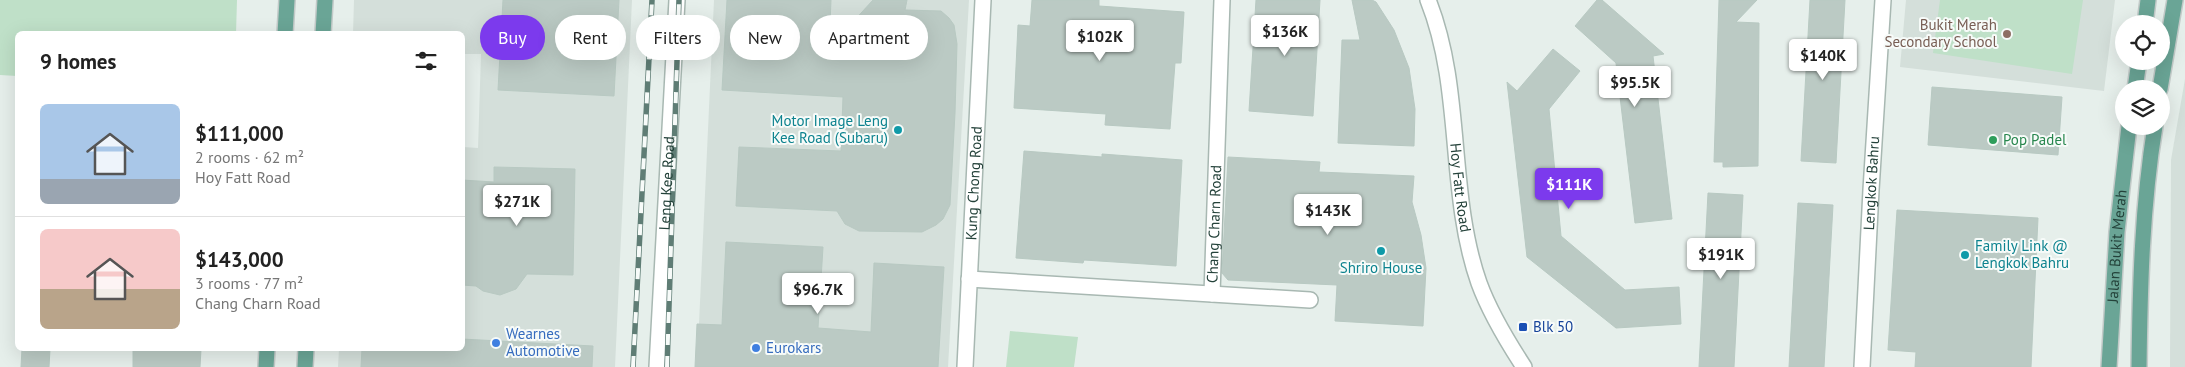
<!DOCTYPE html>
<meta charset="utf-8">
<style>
:root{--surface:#fff;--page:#f2f2f2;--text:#222;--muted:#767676;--line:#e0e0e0;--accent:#7c3aed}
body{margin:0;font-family:"PT Sans",sans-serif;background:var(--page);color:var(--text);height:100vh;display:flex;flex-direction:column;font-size:19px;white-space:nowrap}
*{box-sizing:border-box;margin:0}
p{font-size:16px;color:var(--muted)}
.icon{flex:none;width:28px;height:28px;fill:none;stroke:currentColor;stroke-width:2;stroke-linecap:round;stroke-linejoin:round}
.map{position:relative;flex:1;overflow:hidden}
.side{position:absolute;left:15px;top:31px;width:450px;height:320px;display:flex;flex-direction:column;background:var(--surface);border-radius:8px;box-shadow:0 5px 20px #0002}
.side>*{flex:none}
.top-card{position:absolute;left:480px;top:15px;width:475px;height:45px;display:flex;gap:10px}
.tools{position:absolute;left:2115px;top:15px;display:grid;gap:10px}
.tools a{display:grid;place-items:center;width:55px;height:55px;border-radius:50%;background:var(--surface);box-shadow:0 5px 20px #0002;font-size:25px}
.price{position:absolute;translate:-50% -42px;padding:0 11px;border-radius:5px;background:#fff;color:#222;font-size:16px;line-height:32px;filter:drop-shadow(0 1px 2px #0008)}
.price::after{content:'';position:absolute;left:50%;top:30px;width:15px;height:11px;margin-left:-8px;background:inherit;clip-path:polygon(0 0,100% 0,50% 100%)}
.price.current{background:var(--accent);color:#fff}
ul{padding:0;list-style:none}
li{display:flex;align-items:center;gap:15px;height:125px;padding:0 25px}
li+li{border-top:1px solid var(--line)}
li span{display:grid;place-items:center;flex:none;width:140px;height:100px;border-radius:8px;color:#555}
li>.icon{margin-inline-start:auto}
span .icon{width:60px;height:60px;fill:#fffc;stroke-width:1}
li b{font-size:21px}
h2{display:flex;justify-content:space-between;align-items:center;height:60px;padding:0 25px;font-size:21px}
.tag{padding:0 18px;border-radius:22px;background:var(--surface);box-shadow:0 5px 20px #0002;font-size:18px;line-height:45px}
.tag.current{background:var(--accent);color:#fff}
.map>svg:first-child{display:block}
</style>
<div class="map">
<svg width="2185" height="367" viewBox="0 0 2185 367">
<rect width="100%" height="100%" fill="#e6efeb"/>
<g fill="#d4dfda">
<polygon points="354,0 632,0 615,367 338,367 339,349 462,349 463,147 478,148 481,54 463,54 462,34 353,34"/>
<polygon points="714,0 969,0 948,367 697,367"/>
<polygon points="1906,0 2115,0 2104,91 1900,67"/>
<polygon points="2185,79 2185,367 2170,367 2171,160"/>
</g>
<g fill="#bfe0c8">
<polygon points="0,0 237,0 236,34 18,34 17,76 0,75"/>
<polygon points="1940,0 2083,0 2072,74 1933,53"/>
<polygon points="1010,331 1078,337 1074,367 1006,367"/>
</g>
<g fill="#bbcac4" stroke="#b8c9c2">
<polygon points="503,0 619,0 614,96 498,90"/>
<polygon points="727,0 831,0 829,48 873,0 907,0 905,10 941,11 949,18 954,25 957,44 955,113 950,205 943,219 936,225 922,232 859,231 845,224 837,211 736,206 739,147 841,151 843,97 722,90"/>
<polygon points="1032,0 1099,0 1099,6 1184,12 1181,63 1175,63 1170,129 1105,125 1106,114 1014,108 1018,25 1030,26"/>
<polygon points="1256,0 1320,0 1313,116 1249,111"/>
<polygon points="1352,0 1372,0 1376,2 1394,30 1409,68 1415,109 1414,146 1338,143 1342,40 1360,40"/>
<polygon points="1597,0 1602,0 1664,54 1653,56 1672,219 1635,223 1616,63 1575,26"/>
<polygon points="1719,0 1757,0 1736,22 1759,23 1758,166 1723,167 1723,162 1714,162"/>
<polygon points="1810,0 1845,0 1836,163 1801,161"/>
<polygon points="1553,49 1580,71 1549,109 1561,236 1625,290 1679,287 1681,324 1616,328 1527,257 1507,82 1517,91"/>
<polygon points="1932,87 2062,97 2058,155 1928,145"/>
<polygon points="1024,151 1102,157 1102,154 1182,160 1176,266 1084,260 1083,263 1016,258"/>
<polygon points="1228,157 1320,162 1319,172 1414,176 1412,202 1421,235 1426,268 1423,326 1335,321 1337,285 1228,280 1222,273"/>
<polygon points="494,167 575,169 573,275 527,274 516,289 500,295 483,291 476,286 462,285 462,180 494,182"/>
<polygon points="1708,193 1743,195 1734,367 1699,367"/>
<polygon points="1798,203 1833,205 1824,367 1789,367"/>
<polygon points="1897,210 2038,218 2031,367 1915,367 1916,352 1888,350"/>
<polygon points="726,242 823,247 818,328 871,332 874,263 944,267 938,367 695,367 697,324 722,325"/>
<polygon points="462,339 593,346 592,367 361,367 362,349 462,349"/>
<polygon points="22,349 50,349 49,367 21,367"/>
<polygon points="133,349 201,349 200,367 133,367"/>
</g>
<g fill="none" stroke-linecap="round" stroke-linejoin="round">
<g stroke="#a8b8b2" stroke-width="18">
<g id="minor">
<path id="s1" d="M1428 0C1464 90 1447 192 1479 283 1490 313 1507 341 1524 367"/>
<polyline points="969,279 1310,300"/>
<path id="s2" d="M1212 294 1222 0"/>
<path id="s3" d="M657 367 677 0"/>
<path id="s4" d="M965 367 983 0"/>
<path id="s5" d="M1862 367 1871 190 1883 0"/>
</g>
</g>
<g stroke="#c2cac8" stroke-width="18">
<g id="major">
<polyline points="2145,24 2148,0"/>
<polyline points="285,34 287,0"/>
<polyline points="323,34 325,0"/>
<polyline points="2135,89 2139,61"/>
<polyline points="2160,89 2175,0"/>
<polyline points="266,367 267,349"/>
<polyline points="305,367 306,349"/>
<path id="s6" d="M2109 367 2117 232 2129 126"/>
<path d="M2139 367C2140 286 2142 206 2155 126"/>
</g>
</g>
<use href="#minor" stroke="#fff" stroke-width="15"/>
<use href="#major" stroke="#6aa596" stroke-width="15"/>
<g stroke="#5f7d75" stroke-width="5.5">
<g id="rail">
<polyline points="633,367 652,0"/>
<polyline points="667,367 679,0"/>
</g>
</g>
<use href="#rail" stroke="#f7fbf9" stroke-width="4" stroke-dasharray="11" stroke-linecap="butt"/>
</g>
<circle fill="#8d6e63" stroke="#f7fbf9" stroke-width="2" cx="2007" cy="34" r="5"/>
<g fill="#0f9aa8" stroke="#f7fbf9" stroke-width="2">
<circle cx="898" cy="130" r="5"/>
<circle cx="1381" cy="251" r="5"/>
<circle cx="1965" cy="255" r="5"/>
</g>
<circle fill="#2e9e5b" stroke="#f7fbf9" stroke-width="2" cx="1993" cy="140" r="5"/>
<rect fill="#1a4fb4" stroke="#f7fbf9" stroke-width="2" x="1518" y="322" width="10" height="10" rx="2.5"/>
<g fill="#3f7fe0" stroke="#f7fbf9" stroke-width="2">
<circle cx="496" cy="343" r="5"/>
<circle cx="756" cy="348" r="5"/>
</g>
<g text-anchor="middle" stroke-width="4" stroke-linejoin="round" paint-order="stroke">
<g font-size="15" fill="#785e54" stroke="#f7fbf9" text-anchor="end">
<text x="1997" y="30">Bukit Merah<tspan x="1997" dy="17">Secondary School</tspan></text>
</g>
<g font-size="15" fill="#0d838f" stroke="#f7fbf9" text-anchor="end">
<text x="888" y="126">Motor Image Leng<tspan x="888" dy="17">Kee Road (Subaru)</tspan></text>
<text x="1975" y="251" text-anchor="start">Family Link @<tspan x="1975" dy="17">Lengkok Bahru</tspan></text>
<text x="1381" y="273" text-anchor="middle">Shriro House</text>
</g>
<g font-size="15" fill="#27864d" stroke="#f7fbf9" text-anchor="start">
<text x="2003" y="145">Pop Padel</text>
</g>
<g font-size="15" fill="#24423a" stroke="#f7fbf9">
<text dy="5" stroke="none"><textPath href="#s4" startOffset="184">Kung Chong Road</textPath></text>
<text dy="5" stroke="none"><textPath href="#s5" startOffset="184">Lengkok Bahru</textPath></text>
<text dy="5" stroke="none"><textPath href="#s3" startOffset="184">Leng Kee Road</textPath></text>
<text dy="5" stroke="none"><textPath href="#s1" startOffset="191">Hoy Fatt Road</textPath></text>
<text dy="5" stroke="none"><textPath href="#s2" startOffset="70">Chang Charn Road</textPath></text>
<text dy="5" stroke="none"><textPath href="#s6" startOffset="121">Jalan Bukit Merah</textPath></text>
</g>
<g font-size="15" fill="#164399" stroke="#f7fbf9" text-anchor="start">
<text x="1533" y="332">Blk 50</text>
</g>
<g font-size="15" fill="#366cbe" stroke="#f7fbf9" text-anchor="start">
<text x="506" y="339">Wearnes<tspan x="506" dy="17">Automotive</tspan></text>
<text x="766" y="353">Eurokars</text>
</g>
</g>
</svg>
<div class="tools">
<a><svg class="icon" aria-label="locate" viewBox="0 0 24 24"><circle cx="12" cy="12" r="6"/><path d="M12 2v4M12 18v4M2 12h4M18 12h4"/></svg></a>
<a><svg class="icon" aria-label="layers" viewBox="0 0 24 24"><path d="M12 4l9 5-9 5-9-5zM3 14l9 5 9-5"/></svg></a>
</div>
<b class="price" style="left:1285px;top:57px">$136K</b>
<b class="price" style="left:1100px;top:62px">$102K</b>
<b class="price" style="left:1823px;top:81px">$140K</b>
<b class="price" style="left:1635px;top:108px">$95.5K</b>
<b class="price current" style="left:1569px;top:210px">$111K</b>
<b class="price" style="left:517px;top:227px">$271K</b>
<b class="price" style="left:1328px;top:236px">$143K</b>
<b class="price" style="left:1721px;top:280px">$191K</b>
<b class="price" style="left:818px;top:315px">$96.7K</b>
<div class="top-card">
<a class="tag current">Buy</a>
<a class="tag">Rent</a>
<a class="tag">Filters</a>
<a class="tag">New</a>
<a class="tag">Apartment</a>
</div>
<section class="side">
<h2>9 homes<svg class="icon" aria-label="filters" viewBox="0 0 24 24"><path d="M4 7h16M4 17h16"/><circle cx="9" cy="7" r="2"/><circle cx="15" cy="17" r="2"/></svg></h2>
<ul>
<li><span style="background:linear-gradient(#a9c7e8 75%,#9aa5b1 0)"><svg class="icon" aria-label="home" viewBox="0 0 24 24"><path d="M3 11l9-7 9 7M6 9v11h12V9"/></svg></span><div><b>$111,000</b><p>2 rooms · 62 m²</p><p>Hoy Fatt Road</p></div></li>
<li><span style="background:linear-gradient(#f6c9c9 60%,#b9a48a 0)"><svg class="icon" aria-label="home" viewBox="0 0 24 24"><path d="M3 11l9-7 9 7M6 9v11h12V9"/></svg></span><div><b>$143,000</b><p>3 rooms · 77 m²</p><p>Chang Charn Road</p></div></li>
</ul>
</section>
</div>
